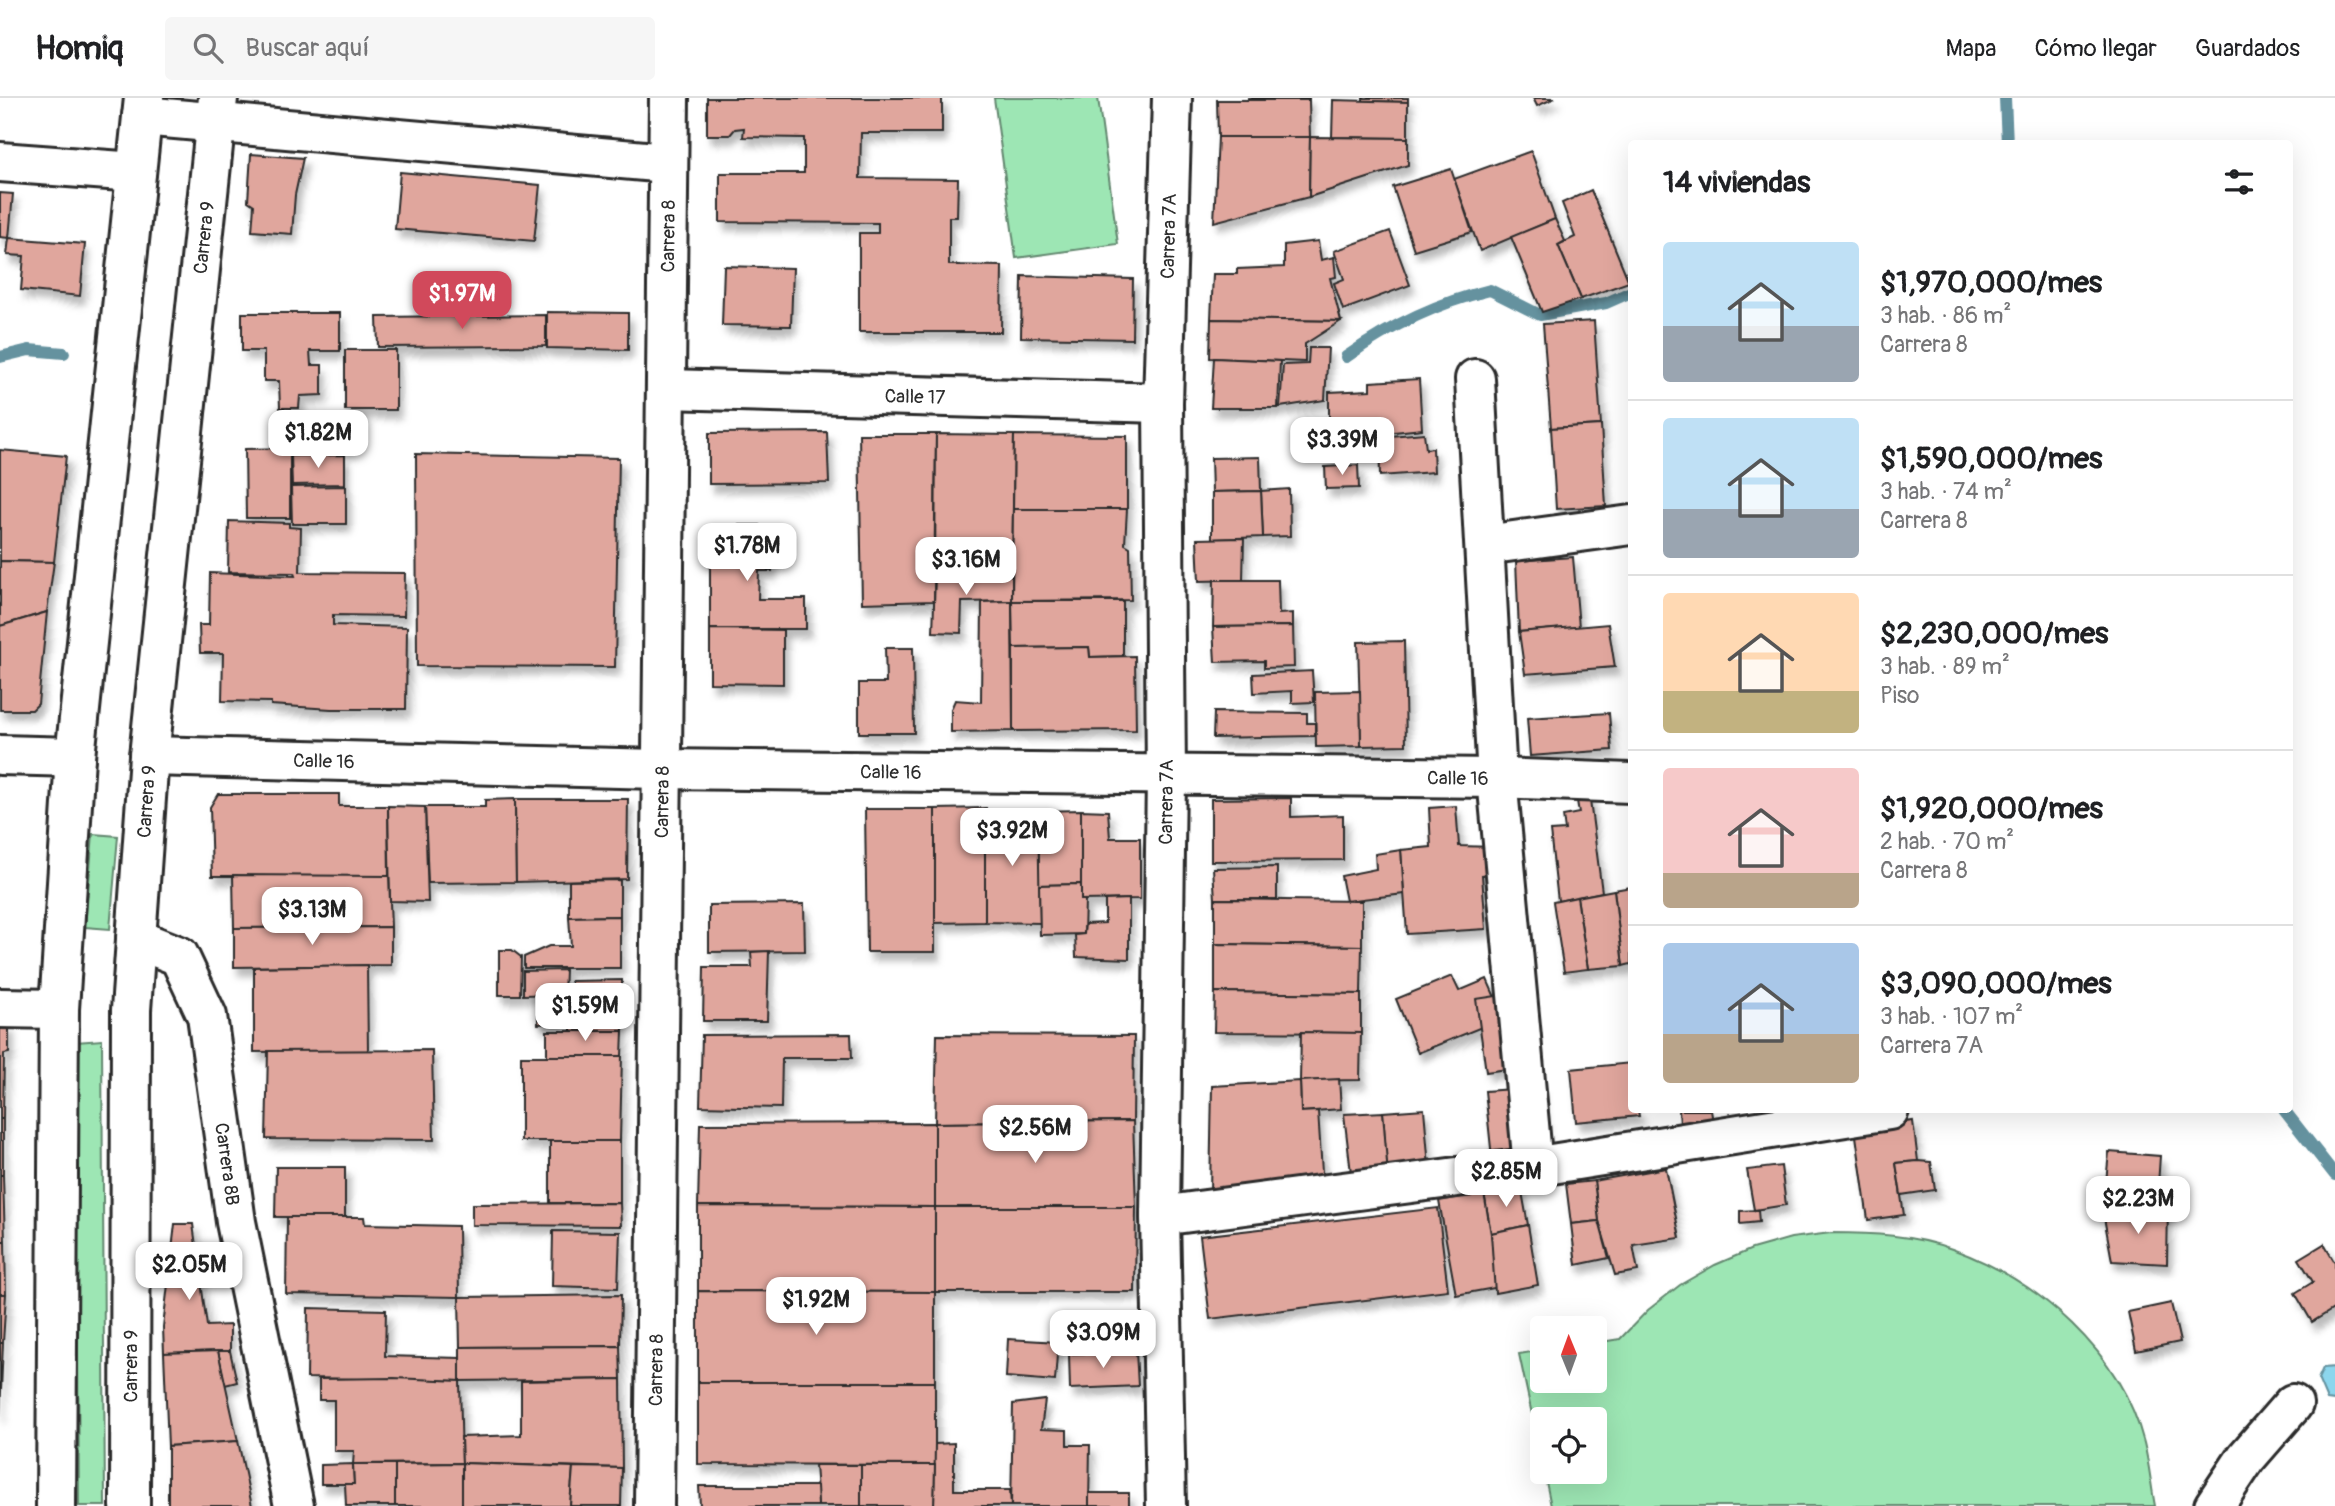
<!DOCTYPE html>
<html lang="es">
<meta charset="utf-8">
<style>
:root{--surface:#fff;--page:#f6f6f6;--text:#202124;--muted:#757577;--line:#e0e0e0;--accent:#d1495b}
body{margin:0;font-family:Pangolin,sans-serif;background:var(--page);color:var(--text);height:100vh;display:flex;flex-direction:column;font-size:26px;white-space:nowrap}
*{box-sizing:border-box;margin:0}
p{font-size:23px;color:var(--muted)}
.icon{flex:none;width:38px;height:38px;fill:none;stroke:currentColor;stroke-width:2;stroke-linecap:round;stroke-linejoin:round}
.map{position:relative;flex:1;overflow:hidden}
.drawer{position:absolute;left:1628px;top:42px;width:665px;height:973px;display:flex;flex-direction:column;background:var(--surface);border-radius:7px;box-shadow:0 7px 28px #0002}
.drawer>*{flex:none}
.needle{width:46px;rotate:359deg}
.buttons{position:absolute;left:1530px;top:1218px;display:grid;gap:14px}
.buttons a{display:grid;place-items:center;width:77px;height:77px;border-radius:7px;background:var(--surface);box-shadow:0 7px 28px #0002;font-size:35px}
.price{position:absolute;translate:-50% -60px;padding:0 16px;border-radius:14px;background:#fff;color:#222;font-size:23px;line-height:46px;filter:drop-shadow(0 2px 4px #0008)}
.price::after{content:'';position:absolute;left:50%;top:42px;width:21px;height:16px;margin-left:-10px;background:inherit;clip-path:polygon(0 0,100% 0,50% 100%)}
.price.selected{background:var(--accent);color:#fff}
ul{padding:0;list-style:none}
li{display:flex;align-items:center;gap:21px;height:175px;padding:0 35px}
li+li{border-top:2px solid var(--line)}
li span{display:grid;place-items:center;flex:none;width:196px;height:140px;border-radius:7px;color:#555}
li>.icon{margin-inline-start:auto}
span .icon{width:84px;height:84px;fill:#fffc;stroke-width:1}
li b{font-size:30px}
h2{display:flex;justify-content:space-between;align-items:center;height:84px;padding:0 35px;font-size:30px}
header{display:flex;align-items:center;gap:42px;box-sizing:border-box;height:98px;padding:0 35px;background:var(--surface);border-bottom:2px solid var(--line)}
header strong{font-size:33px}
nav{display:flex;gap:38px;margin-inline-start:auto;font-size:24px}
.search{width:490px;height:63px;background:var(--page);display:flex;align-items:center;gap:18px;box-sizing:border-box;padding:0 24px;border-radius:7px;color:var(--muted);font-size:26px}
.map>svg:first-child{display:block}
</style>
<header>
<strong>Homiq</strong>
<div class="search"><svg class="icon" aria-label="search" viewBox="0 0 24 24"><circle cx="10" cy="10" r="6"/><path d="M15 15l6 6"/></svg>Buscar aquí</div>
<nav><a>Mapa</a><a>Cómo llegar</a><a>Guardados</a></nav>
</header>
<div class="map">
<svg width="2335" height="1408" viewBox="0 0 2335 1408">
<defs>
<filter id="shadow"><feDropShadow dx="4.5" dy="8" stdDeviation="3.5" flood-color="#0004"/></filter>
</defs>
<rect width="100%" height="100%" fill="#fff"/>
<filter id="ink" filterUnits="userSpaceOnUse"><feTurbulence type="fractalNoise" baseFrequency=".0143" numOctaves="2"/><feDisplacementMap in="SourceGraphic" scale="14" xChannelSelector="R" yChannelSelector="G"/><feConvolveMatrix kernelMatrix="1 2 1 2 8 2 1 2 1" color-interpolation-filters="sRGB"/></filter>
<g filter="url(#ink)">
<g fill="#9de6b4" stroke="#648870" stroke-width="2">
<polygon points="994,0 1098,0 1118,146 1016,160"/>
<polygon points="93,736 118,738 110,831 85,829"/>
<polygon points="102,942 105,1408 79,1408 76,944"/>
<path d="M1831 1135C1872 1135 1914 1137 1952 1151 2038 1182 2121 1254 2144 1345 2149 1365 2151 1387 2155 1408H1551L1544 1374H1594V1321H1542V1363L1519 1256 1542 1252V1283H1594V1245L1620 1241 1648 1212 1680 1187 1715 1167 1752 1151 1791 1140Z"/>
</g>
<polygon fill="#8cd6ed" stroke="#65929f" stroke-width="2" points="2335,1269 2335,1303 2327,1302 2318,1281 2323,1270"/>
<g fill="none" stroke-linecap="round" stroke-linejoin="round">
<g stroke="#65929f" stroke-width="12">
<polyline points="2005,0 2007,46"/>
<polyline points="0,259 29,252 64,255"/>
<path d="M1346 259C1391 227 1436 205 1490 192L1540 217 1606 205 1631 194"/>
<polyline points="2284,1012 2335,1077"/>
</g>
</g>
<g fill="#e0a69d" stroke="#2b2b2b" stroke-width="2" filter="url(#shadow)">
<polygon points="707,0 942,0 942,35 861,35 860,80 958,81 957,119 949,119 949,167 1002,168 1001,234 859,234 859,135 878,135 878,125 720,124 720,75 804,75 804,40 743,39 744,30 735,31 730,37 707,37"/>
<rect x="1248" y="0" width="61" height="2"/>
<polygon points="1363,0 1408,0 1408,4 1363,3"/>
<polygon points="1533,0 1555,0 1537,8"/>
<polygon points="1217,2 1309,2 1310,39 1218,39"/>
<polygon points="1333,2 1408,4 1408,40 1332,39"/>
<polygon points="1218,39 1310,39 1309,99 1214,124"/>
<polygon points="1310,39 1408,40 1408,67 1309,99"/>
<polygon points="1531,53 1555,121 1480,153 1454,81"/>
<polygon points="251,56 303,60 295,97 292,136 252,133 254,107 248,103"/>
<polygon points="1451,71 1472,134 1414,152 1393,89"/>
<polygon points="400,74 540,87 534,143 395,131"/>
<polygon points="1591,92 1629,184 1581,201 1558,147 1575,139 1562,105"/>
<polygon points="0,95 13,96 9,140 0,139"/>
<polygon points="1555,121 1565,143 1558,147 1581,201 1542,214 1511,139"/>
<polygon points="1390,133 1410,187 1343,212 1334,185 1344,181 1334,153"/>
<polygon points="9,140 85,146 80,198 21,192 24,158 7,157"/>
<polygon points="1318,143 1321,162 1334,159 1336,179 1330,180 1341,223 1211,221 1213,176 1237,176 1237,171 1284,169 1284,147"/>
<polygon points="724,168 793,170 791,228 722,227"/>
<polygon points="1022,178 1133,181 1132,241 1021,239"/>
<polygon points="547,214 628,215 628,252 547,250"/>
<polygon points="242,215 340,215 340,253 310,253 311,267 322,267 322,297 300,298 299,310 280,310 279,283 264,283 264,253 242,253"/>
<polygon points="546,217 546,248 378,249 377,219"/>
<polygon points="1211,221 1341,223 1305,246 1305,264 1210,260"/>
<polygon points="1594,223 1601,327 1551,330 1543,226"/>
<polygon points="1309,250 1328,250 1325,302 1280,309 1283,267 1308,266"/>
<rect x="345" y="252" width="51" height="60"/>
<polygon points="1214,260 1280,263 1278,310 1211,310"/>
<polygon points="1419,281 1422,331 1329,341 1329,294 1370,292 1370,284"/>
<polygon points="1601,327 1606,408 1556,411 1551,330"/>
<polygon points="827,334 829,385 709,386 709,335"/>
<polygon points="1424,335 1426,351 1433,350 1434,374 1380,378 1379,339"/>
<polygon points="859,336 936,336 934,503 862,505"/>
<polygon points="936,336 1014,337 1012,477 935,479"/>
<polygon points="1014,337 1127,338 1127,411 1013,411"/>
<polygon points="290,350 290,420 246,420 245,351"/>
<polygon points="0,352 66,358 54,464 0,463"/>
<polygon points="416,356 619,360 615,569 417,568"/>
<polygon points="345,357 345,386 292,387 291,358"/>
<polygon points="1260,359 1261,393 1212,394 1211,360"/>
<polygon points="1358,367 1359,390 1326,391 1325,369"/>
<polygon points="346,388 346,426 292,426 291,389"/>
<polygon points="1289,391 1290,438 1263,439 1261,393"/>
<polygon points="1261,393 1263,439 1212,441 1212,394"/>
<polygon points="1013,411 1127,411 1125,446 1130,449 1131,502 1012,503"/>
<polygon points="229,423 289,425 289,429 301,430 300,474 405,475 404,518 333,517 333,527 407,529 406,611 331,611 271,607 271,604 222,603 223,555 200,555 199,527 209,527 210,475 295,478 294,475 228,474"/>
<polygon points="714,427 759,427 758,436 773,436 772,473 759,473 758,501 806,501 806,531 710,531 710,436 715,436"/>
<polygon points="1244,440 1243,482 1199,483 1197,441"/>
<polygon points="1573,459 1579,529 1519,534 1516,463"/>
<polygon points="0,463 54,464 47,514 0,528"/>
<polygon points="1012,477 1012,503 962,504 961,535 933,534 935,479"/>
<polygon points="1214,482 1278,482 1279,516 1293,515 1293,528 1213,529"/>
<polygon points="1012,503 1013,633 951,634 951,611 955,602 981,604 982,504"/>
<polygon points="1012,503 1123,503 1123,558 1090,559 1089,549 1013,550"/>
<polygon points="47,514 38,606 32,612 0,612 0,528"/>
<polygon points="1608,526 1615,569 1525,576 1519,534"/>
<polygon points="1293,528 1294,569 1264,570 1264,563 1215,564 1213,529"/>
<polygon points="710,531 783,532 783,586 710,585"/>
<polygon points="1404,543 1406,647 1361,648 1358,544"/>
<polygon points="1089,549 1090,559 1135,558 1136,632 1013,633 1013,550"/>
<polygon points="885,550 913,550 914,635 859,635 859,585 886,585"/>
<polygon points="1312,573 1314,604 1292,605 1292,593 1254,595 1253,576"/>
<polygon points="1360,593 1361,648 1316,649 1315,594"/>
<polygon points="1214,614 1307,615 1307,625 1315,625 1315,638 1213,640"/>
<polygon points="1609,615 1612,652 1530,658 1527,620"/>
<polygon points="1589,695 1602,794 1558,803 1550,733 1565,732 1563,718 1579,715 1576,697"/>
<polygon points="218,696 339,696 339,708 388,708 389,778 212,778 210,709"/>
<polygon points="1291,700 1291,719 1343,717 1343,762 1211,763 1211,701"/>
<polygon points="515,701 516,784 428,785 425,709 485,709 485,702"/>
<polygon points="515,701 628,701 627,781 516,784"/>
<polygon points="388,708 425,709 428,804 390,803"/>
<polygon points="1456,708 1459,748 1496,749 1498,776 1482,777 1486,831 1407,836 1401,752 1431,749 1429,710"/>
<polygon points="986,710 985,824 935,825 935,711"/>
<polygon points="865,711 935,711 935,854 867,854"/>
<polygon points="1081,712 1081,786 1039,787 1038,713"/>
<polygon points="1081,712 1108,713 1110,740 1140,740 1140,801 1081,802"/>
<polygon points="1018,713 1038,713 1040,825 985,824 985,717 1018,716"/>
<polygon points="1401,752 1404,796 1346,803 1341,778 1376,771 1375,756"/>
<polygon points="1277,769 1277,801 1215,801 1213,770"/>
<polygon points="233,777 389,778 391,829 234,830"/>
<polygon points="620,782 620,818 569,819 569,783"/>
<polygon points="1081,786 1081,802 1085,802 1084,836 1040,837 1039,787"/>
<polygon points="1631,789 1631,866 1623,868 1614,792"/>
<polygon points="1614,792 1623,868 1588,871 1577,799"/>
<polygon points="1577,799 1588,871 1564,874 1553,804"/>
<polygon points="1129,801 1129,861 1076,859 1075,837 1084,836 1085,826 1105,825 1105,802"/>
<polygon points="1215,801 1362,803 1362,848 1215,846"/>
<polygon points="804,806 805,853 709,854 709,807"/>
<polygon points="620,818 620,870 524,870 524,859 549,848 571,848 569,819"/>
<polygon points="391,829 391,867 234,869 234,830"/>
<polygon points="1215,846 1362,848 1361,896 1215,894"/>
<polygon points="499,852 512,852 521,859 520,897 499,897"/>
<polygon points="769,853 767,923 703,923 704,869 752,869 751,854"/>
<polygon points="367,867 368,953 254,954 254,869"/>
<polygon points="565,872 564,896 523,897 523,873"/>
<polygon points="1452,878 1459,893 1487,881 1504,920 1418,955 1396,901"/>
<polygon points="622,882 623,933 571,933 571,883"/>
<polygon points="1215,894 1361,896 1361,935 1214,934"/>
<polygon points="1510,896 1521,969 1486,974 1476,901"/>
<polygon points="538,908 560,908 561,925 538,926"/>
<polygon points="0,928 9,928 9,955 4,956 3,1021 0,1021"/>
<polygon points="547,933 623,933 622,958 547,958"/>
<polygon points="1301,934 1361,935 1360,982 1300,983"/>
<polygon points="851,936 852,960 782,960 781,1010 700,1008 702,937"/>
<polygon points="937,937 1134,938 1133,1023 935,1025"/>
<polygon points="432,952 434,1042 266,1041 268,953"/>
<polygon points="521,958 622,958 620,1043 521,1043"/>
<polygon points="1631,965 1631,1012 1638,1012 1639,1018 1576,1024 1571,971"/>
<polygon points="1339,981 1341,1011 1301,1014 1300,983"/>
<polygon points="1300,983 1301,1014 1318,1013 1323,1089 1210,1095 1212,988"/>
<polygon points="1540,989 1546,1054 1492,1060 1485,993"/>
<polygon points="1424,1011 1429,1069 1387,1072 1383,1014"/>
<polygon points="1679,1012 1711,1012 1713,1024 1680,1027"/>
<polygon points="1383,1014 1388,1078 1352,1083 1344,1016"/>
<rect x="0" y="1021" width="3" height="56"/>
<polygon points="1133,1023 1136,1109 935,1109 935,1025"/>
<polygon points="1913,1023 1918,1063 1896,1065 1904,1117 1868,1122 1855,1031"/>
<polygon points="935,1025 935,1109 698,1108 700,1026"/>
<rect x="550" y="1043" width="70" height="62"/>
<polygon points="2109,1054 2160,1058 2158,1087 2139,1086 2136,1117 2103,1114"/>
<polygon points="1918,1063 1931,1064 1935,1092 1901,1097 1896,1065"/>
<polygon points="1781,1068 1786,1107 1754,1112 1747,1072"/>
<polygon points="276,1069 345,1069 345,1119 275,1119"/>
<polygon points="1666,1070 1680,1140 1633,1147 1638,1173 1615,1177 1599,1123 1594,1083"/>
<polygon points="0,1077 3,1077 5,1143 0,1143"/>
<polygon points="2158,1081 2173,1081 2176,1107 2136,1117 2139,1086 2158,1087"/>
<polygon points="1594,1083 1599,1123 1571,1126 1566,1086"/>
<polygon points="1521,1088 1528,1127 1491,1135 1484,1095"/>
<polygon points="1484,1095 1500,1189 1456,1197 1439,1103"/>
<polygon points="620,1105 621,1128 472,1127 472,1106"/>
<polygon points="698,1108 935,1109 935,1194 698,1193"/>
<polygon points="2168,1108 2167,1166 2112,1163 2103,1114 2136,1117"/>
<polygon points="935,1109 1136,1109 1135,1194 935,1194"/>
<polygon points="1438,1110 1448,1192 1210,1221 1200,1138"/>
<polygon points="1758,1112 1759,1124 1740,1126 1740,1113"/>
<polygon points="287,1119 364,1119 365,1126 458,1128 459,1199 286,1196"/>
<polygon points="1599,1123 1609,1160 1576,1167 1571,1126"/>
<polygon points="175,1126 193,1126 207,1228 230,1227 230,1253 164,1255 163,1229"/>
<polygon points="1528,1127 1538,1187 1495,1195 1491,1135"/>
<polygon points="553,1133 620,1134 618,1190 552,1188"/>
<polygon points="0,1143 5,1143 6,1196 0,1196"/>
<polygon points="2324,1146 2335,1165 2335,1210 2312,1224 2295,1195 2313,1184 2299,1161"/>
<polygon points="698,1193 935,1194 935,1284 698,1284"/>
<polygon points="0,1196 6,1196 3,1245 0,1245"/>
<polygon points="621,1197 620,1248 460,1249 459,1199"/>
<polygon points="2171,1205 2180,1244 2136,1253 2128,1214"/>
<polygon points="308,1210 386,1212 385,1258 461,1260 460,1283 307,1280"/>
<polygon points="1008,1241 1058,1244 1055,1283 1006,1279"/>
<polygon points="0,1245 3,1245 0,1318"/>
<polygon points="620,1248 621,1281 460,1283 460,1249"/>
<polygon points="218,1253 230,1253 237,1284 225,1287"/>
<polygon points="218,1253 238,1343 168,1348 164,1255"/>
<polygon points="1136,1253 1138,1288 1070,1291 1069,1256"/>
<polygon points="394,1280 460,1283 462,1365 353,1366 354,1353 334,1353 334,1302 319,1302 319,1281"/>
<polygon points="621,1281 622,1370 462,1365 461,1339 521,1337 521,1283"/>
<polygon points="698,1284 935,1284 935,1367 698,1366"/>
<polygon points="1045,1302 1041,1331 1067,1332 1067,1347 1090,1347 1089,1408 1011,1408 1013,1306"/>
<polygon points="238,1343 252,1408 168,1408 168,1348"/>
<polygon points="954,1345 954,1392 1010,1392 1011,1408 934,1408 935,1346"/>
<polygon points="462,1365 462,1408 395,1408 395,1366"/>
<polygon points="462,1365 573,1369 570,1408 462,1408"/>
<polygon points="353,1366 354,1386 321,1386 321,1367"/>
<polygon points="353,1366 395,1366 395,1408 346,1408 345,1386 354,1386"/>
<polygon points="815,1367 861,1367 861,1408 818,1408"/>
<polygon points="861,1367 935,1367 934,1408 861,1408"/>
<polygon points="573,1369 622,1370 621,1408 570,1408"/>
<polygon points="699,1388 817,1388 818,1408 700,1408"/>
<rect x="1089" y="1395" width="40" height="13"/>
</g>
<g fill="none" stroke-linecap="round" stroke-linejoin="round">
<g stroke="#2b2b2b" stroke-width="44">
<g id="minor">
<polyline points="142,18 667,65"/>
<polyline points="0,64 136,74"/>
<polyline points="1475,281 1497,680 1533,1069"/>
<path id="s1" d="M667 291 1163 305"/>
<polyline points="1485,447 1631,427"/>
<polyline points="0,657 75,659"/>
<path id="s2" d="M149 658 659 671 1497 680 1631 685"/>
<path id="s3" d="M136 841 179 858 207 918 236 1124 294 1408"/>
<polyline points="0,910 59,911"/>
<polyline points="1160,1118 1533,1069 1889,1012"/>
<path id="s4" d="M654 1408 669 0"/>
<path id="s5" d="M1166 1408 1160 1118 1166 679 1163 305 1172 0"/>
<polyline points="2214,1408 2246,1360 2293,1306"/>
</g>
</g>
<g stroke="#2b2b2b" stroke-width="44">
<g id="highway">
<polyline points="56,1408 59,911 75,659 144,0"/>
<path id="s6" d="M130 1408 131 912 149 658 218 0"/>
</g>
</g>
<use href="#minor" stroke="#fff" stroke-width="38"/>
<use href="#highway" stroke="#fff" stroke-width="38"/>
</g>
</g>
<g text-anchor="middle" stroke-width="7" stroke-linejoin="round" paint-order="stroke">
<g font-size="19" fill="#2b2b2b" stroke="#fff">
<text dy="7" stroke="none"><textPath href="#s4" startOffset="1270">Carrera 8</textPath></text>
<text dy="7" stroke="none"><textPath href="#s5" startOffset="1270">Carrera 7A</textPath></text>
<text dy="7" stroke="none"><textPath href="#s6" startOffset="1272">Carrera 9</textPath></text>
<text dy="7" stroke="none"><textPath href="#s1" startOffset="248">Calle 17</textPath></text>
<text dy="7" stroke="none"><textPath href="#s2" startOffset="175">Calle 16</textPath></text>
<text dy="7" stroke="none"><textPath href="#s2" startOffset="742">Calle 16</textPath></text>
<text dy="7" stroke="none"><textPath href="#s2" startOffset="1309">Calle 16</textPath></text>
<text dy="7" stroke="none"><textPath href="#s6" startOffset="705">Carrera 9</textPath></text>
<text dy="7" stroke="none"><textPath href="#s4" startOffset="704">Carrera 8</textPath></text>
<text dy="7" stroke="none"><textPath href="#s5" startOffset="704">Carrera 7A</textPath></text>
<text dy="7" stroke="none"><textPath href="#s3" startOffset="262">Carrera 8B</textPath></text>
<text dy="7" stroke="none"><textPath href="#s6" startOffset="140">Carrera 9</textPath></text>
<text dy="7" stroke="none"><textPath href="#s4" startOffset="136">Carrera 8</textPath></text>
</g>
</g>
</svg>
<div class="buttons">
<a><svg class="needle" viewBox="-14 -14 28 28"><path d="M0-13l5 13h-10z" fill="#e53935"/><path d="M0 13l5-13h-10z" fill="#757577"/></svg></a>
<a><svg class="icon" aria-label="locate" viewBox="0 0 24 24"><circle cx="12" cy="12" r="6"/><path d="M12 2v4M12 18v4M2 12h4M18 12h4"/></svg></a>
</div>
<b class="price selected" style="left:462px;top:233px">$1.97M</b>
<b class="price" style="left:318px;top:372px">$1.82M</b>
<b class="price" style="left:1342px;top:379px">$3.39M</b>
<b class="price" style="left:747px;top:485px">$1.78M</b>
<b class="price" style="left:966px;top:499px">$3.16M</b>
<b class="price" style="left:1012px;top:770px">$3.92M</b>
<b class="price" style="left:312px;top:849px">$3.13M</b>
<b class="price" style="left:585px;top:945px">$1.59M</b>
<b class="price" style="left:1035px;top:1067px">$2.56M</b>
<b class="price" style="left:1506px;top:1111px">$2.85M</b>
<b class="price" style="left:2138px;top:1138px">$2.23M</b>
<b class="price" style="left:189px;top:1204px">$2.05M</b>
<b class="price" style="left:816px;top:1239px">$1.92M</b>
<b class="price" style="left:1103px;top:1272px">$3.09M</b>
<section class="drawer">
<h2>14 viviendas<svg class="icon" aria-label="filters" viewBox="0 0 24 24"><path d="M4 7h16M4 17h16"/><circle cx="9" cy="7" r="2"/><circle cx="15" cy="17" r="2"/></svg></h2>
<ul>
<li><span style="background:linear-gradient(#bfe0f5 60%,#9aa5b1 0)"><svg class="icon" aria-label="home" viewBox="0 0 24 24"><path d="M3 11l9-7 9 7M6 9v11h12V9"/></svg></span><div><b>$1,970,000/mes</b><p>3 hab. · 86 m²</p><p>Carrera 8</p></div></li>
<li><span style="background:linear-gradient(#bfe0f5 65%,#9aa5b1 0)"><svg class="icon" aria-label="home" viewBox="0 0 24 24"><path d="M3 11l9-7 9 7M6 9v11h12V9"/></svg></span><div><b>$1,590,000/mes</b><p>3 hab. · 74 m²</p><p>Carrera 8</p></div></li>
<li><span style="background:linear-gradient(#ffd9b3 70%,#c2b280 0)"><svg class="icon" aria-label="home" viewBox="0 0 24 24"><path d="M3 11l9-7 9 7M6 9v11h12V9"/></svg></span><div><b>$2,230,000/mes</b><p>3 hab. · 89 m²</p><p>Piso</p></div></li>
<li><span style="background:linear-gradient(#f6c9c9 75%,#b9a48a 0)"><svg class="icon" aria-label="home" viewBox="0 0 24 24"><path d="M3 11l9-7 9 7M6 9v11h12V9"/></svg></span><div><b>$1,920,000/mes</b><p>2 hab. · 70 m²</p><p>Carrera 8</p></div></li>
<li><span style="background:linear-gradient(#a9c7e8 65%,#b9a48a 0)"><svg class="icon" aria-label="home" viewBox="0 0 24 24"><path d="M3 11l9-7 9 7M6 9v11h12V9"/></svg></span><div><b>$3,090,000/mes</b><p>3 hab. · 107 m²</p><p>Carrera 7A</p></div></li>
</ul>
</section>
</div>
